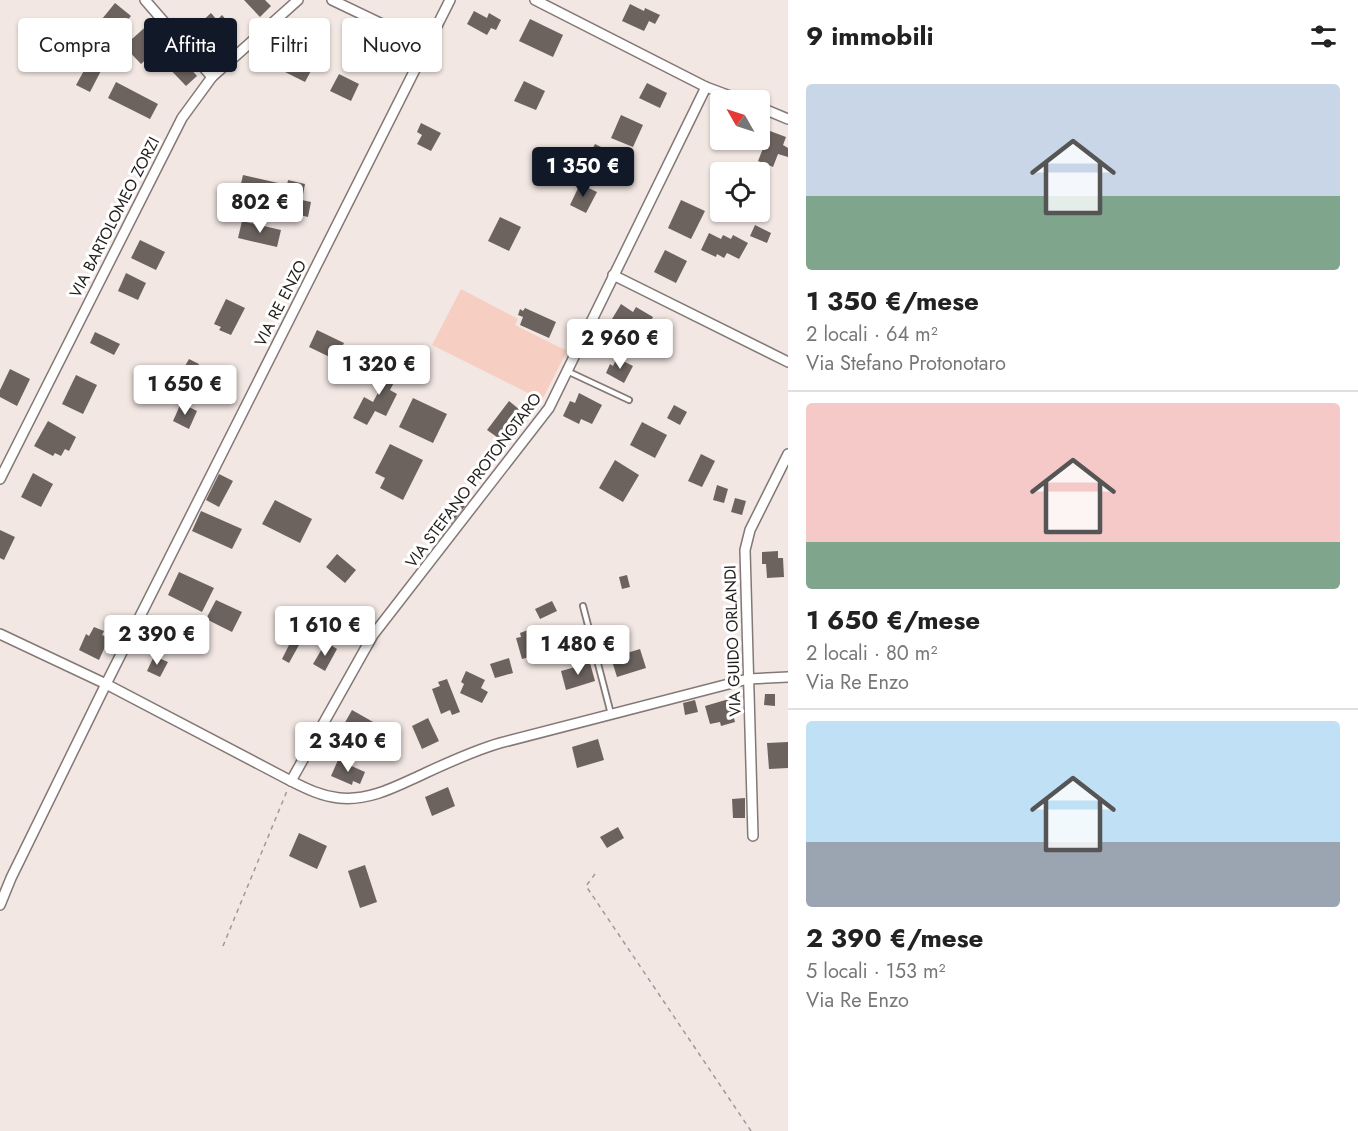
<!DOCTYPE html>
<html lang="it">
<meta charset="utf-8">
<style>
:root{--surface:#fff;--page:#f2f2f2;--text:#222;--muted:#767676;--line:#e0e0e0;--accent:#111827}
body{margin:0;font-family:Jost,sans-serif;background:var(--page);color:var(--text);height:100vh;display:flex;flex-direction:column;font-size:22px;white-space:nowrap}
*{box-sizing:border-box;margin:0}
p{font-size:20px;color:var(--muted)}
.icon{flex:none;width:33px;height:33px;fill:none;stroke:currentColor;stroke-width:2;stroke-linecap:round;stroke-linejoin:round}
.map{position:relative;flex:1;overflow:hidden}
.sheet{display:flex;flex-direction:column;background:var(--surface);width:570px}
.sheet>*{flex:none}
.banner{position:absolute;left:18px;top:18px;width:570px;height:54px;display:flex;gap:12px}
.needle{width:39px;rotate:309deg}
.controls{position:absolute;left:710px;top:90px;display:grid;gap:12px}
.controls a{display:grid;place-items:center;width:60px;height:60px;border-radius:6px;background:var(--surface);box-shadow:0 2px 4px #0004;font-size:30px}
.price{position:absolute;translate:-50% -51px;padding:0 14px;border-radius:6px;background:#fff;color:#222;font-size:20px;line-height:39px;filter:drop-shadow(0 2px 3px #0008)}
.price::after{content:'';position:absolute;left:50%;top:36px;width:18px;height:14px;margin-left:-9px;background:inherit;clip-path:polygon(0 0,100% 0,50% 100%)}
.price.active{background:var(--accent);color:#fff}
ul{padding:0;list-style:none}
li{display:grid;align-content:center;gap:12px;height:318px;padding:0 18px}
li+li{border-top:2px solid var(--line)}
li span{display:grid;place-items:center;height:186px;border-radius:6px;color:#555}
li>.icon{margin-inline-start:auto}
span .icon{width:108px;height:108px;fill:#fffc;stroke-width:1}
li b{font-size:26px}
h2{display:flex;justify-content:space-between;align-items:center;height:72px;padding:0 18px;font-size:26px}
.pill{padding:0 21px;border-radius:6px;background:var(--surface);box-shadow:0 2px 4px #0004;font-size:21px;line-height:54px}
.pill.active{background:var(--accent);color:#fff}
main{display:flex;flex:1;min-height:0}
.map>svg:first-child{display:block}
</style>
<main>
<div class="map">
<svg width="788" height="1131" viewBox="0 0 788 1131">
<rect width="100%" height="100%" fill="#f2e7e3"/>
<polygon fill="#f7cfc2" points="461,289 518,319 515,325 567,351 542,400 432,345"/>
<g fill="#6c635f">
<polygon points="244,0 265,0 271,6 260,17"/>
<polygon points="115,3 131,16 120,29 114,24 111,27 102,19"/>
<polygon points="630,4 644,11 645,8 660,15 655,24 649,21 644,31 622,21"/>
<polygon points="474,11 487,18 489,13 501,20 496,30 491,28 487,35 467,24"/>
<polygon points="211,13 217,20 222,15 234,29 210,49 199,37 205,32 198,25"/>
<polygon points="530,19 563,35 553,57 519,41"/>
<polygon points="150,23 166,42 141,64 124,46"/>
<polygon points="363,29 376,36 368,52 372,54 365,69 347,60"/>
<polygon points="297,42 320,54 305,82 283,71"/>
<polygon points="177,53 197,76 186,86 165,64"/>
<polygon points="91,58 104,65 90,92 76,85"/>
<polygon points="339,74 359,84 351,101 330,91"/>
<polygon points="524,81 545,91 536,110 514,101"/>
<polygon points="116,82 158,104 150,119 108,98"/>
<polygon points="647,83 667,93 660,108 639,98"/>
<polygon points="621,115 643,125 633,147 611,138"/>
<polygon points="421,123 441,133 431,151 417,144 422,135 417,132"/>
<polygon points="770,131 786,137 783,145 788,148 788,157 778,154 773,167 758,161"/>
<polygon points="595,144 615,154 603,177 583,166"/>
<polygon points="243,175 287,185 288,180 305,184 302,200 311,202 308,217 291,213 293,204 239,192"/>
<polygon points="580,184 597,192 586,213 570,205"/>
<polygon points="681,200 705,211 691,239 668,228"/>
<polygon points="500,217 521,227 509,251 488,241"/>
<polygon points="242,221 281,230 277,247 238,238"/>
<polygon points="755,225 771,233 767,243 750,236"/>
<polygon points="709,233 721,239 723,235 731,239 733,235 748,243 739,259 727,253 724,258 717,254 716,257 701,250"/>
<polygon points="140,240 165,252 156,270 131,258"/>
<polygon points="665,250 687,261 676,283 654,272"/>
<polygon points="126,273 146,283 138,300 118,291"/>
<polygon points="226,299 245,308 231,335 219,330 221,327 214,324"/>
<polygon points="621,304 633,312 636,307 653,317 639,342 622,332 625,327 612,319"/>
<polygon points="525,308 556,322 549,338 520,325 523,317 518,315 520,309 523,311"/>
<polygon points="317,330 344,343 336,360 309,347"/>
<polygon points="95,332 120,344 114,355 90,343"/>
<polygon points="617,358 633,366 624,383 606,373 610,364 613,366"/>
<polygon points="189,359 199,364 194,375 201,379 195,390 177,380"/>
<polygon points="383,363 400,371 390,390 397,394 386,416 375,411 367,425 353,418 364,397 373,402 380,389 372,385"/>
<polygon points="10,369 30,379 17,406 0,397 0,390"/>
<polygon points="76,375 97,385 83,414 62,404"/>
<polygon points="579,393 602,405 592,424 581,419 579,424 563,416 570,401 575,403"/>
<polygon points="413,398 447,414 433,443 399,427"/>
<polygon points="509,401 525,414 504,442 487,430"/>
<polygon points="181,403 197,411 189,429 173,421"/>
<polygon points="674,405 687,412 680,425 667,418"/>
<polygon points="48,421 76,437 69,451 65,449 61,456 55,453 53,456 34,446"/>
<polygon points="642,422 667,435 655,458 630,445"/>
<polygon points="390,444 423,460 403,500 380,488 385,478 375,473"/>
<polygon points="701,454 715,461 702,487 688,481"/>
<polygon points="615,460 639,475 623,502 599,488"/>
<polygon points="33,473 53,484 41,507 21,497"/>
<polygon points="219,474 233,481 219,507 206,500"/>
<polygon points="717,485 728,489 724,503 713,500"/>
<polygon points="735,498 746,501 742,515 731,512"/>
<polygon points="275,500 312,519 300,543 262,524"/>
<polygon points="458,501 465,506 440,539 433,534"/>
<polygon points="201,511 242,529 232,549 192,531"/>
<polygon points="0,530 15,537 4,560 0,558"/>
<polygon points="778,551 778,558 783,558 784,577 767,578 766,564 762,564 762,552"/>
<polygon points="337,554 356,570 345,583 326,567"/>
<polygon points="179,572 214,588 202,612 168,595"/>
<polygon points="627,575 630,587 622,589 619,577"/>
<polygon points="216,600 242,612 232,632 206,619"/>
<polygon points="552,601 557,611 540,619 535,609"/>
<polygon points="94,627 104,631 102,635 109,638 99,660 79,650 86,634 89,636"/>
<polygon points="528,630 530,635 535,633 541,654 522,659 516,638 521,637 520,633"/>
<polygon points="291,641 299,645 289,663 282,659"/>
<polygon points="326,642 337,649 325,671 313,664"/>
<polygon points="640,649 646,668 617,677 611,658"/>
<polygon points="154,656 168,662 160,677 147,671"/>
<polygon points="509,658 513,673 495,678 490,664"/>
<polygon points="590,663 595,681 566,690 561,671"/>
<polygon points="466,671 485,680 481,688 488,692 482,703 460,693 464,684 461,682"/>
<polygon points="447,679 460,712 452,715 450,710 441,714 432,689 440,686 438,682"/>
<polygon points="765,694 775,694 775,706 764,705"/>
<polygon points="729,699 735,722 721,726 720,722 710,724 705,706"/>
<polygon points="695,700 698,712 685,715 683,703"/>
<polygon points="352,710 389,731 380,747 343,726"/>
<polygon points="428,718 439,741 422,749 412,726"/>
<polygon points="598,739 604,760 577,768 572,747"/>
<polygon points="788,742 788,768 769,769 767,743"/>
<polygon points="338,760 365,772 360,784 353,781 352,785 331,776"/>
<polygon points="448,787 455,806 432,816 425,797"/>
<polygon points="745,798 745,818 733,818 732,799"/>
<polygon points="618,827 624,838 607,848 600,837"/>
<polygon points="299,833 327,846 317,869 289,856"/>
<polygon points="365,865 377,902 360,908 348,871"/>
</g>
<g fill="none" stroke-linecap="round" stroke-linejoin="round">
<g stroke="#837875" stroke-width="8">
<g id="service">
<polyline points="567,371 629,400"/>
<polyline points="583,606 611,714"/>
</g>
</g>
<g stroke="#837875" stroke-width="12">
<g id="minor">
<polyline points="145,0 212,77"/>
<polyline points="332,0 426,45"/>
<polyline points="535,0 706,87 741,100"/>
<polyline points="759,107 788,119"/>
<polyline points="613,275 788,362"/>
<polyline points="0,479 182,118 212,77 298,0"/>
<path d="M0 634 106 684 291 781C307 789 321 796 339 798 368 801 393 788 419 776 445 764 472 751 500 743L748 679 788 677"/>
<polyline points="291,781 373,635 549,408 706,87"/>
<polyline points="753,836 745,550 750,530 788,454"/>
<polyline points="0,905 11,878 106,684 450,0"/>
</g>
</g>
<g stroke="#a19996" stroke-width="1.5" stroke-dasharray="4.5 4.5" stroke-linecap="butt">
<polyline points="595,874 586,886 751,1131"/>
<polyline points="223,946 287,791"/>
</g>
<use href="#service" stroke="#fff" stroke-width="4.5"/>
<use href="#minor" stroke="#fff" stroke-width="9"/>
</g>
<g text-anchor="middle" stroke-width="6" stroke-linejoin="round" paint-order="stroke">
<g font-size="16" fill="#221e1c" stroke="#fff">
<text transform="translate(114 217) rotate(-63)" y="6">VIA BARTOLOMEO ZORZI</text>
<text transform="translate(280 303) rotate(-63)" y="6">VIA RE ENZO</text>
<text transform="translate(473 480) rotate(-53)" y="6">VIA STEFANO PROTONOTARO</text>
<text transform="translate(732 641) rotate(-92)" y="6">VIA GUIDO ORLANDI</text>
</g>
</g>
</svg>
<div class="controls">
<a><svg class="needle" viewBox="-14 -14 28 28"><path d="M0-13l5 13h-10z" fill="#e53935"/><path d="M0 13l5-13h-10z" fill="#767676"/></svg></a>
<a><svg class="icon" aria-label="locate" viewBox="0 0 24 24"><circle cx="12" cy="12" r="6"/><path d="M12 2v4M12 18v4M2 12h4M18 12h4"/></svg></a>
</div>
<b class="price active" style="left:583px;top:198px">1 350 €</b>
<b class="price" style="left:260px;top:234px">802 €</b>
<b class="price" style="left:620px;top:370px">2 960 €</b>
<b class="price" style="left:379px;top:396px">1 320 €</b>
<b class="price" style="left:185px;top:416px">1 650 €</b>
<b class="price" style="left:325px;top:657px">1 610 €</b>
<b class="price" style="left:157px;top:666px">2 390 €</b>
<b class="price" style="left:578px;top:676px">1 480 €</b>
<b class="price" style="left:348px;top:773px">2 340 €</b>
<div class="banner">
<a class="pill">Compra</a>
<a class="pill active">Affitta</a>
<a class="pill">Filtri</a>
<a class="pill">Nuovo</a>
</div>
</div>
<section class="sheet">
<h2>9 immobili<svg class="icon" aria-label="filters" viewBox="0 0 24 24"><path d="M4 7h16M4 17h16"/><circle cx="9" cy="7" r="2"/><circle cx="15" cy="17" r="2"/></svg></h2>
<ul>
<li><span style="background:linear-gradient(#c9d6e8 60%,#7fa58c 0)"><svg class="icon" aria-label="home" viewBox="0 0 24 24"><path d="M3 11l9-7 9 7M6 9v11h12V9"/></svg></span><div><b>1 350 €/mese</b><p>2 locali · 64 m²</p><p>Via Stefano Protonotaro</p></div></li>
<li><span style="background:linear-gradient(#f6c9c9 75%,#7fa58c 0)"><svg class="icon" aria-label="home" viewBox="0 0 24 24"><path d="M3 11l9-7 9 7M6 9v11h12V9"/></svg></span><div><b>1 650 €/mese</b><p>2 locali · 80 m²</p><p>Via Re Enzo</p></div></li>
<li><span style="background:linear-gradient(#bfe0f5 65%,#9aa5b1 0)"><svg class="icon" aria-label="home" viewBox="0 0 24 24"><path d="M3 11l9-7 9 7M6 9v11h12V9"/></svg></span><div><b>2 390 €/mese</b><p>5 locali · 153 m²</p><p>Via Re Enzo</p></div></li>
</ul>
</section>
</main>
